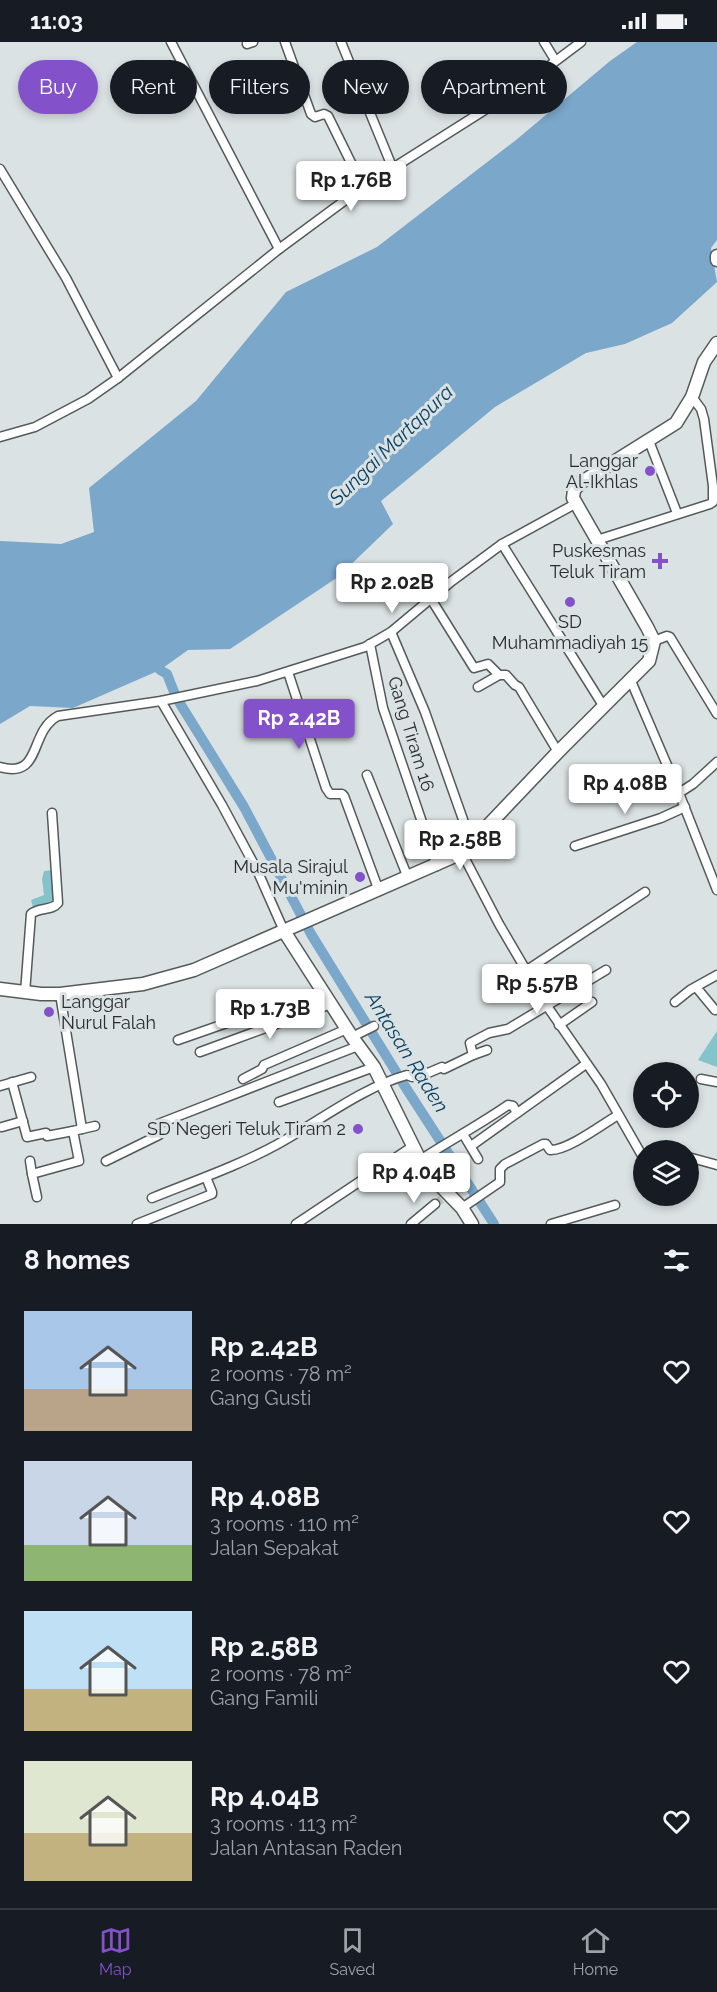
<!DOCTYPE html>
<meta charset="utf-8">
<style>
:root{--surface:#171b24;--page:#242831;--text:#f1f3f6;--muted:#9ea1a6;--line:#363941;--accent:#8351c9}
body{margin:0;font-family:Raleway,sans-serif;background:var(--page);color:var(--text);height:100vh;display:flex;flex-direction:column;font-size:22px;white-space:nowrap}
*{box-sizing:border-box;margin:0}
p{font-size:20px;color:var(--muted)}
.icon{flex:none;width:33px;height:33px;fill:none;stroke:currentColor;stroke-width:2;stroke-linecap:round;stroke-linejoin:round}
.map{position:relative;height:1182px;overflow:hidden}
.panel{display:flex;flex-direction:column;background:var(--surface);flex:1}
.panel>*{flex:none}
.guide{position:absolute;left:18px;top:18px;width:681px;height:54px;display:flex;gap:12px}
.tools{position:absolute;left:633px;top:1020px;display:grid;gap:12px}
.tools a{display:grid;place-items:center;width:66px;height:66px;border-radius:50%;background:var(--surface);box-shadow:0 3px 9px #0003;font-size:30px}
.price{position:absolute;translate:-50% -51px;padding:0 14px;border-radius:6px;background:#fff;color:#222;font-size:20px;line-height:39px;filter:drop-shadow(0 2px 3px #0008)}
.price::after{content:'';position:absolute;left:50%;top:36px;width:18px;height:14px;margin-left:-9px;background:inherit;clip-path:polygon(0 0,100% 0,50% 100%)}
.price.active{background:var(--accent);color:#fff}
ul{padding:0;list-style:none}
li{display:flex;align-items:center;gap:18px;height:150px;padding:0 24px}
li span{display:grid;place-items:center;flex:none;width:168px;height:120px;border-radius:0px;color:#555}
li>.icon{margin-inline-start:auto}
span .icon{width:72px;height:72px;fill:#fffc;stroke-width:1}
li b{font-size:26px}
h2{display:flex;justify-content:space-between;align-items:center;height:72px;padding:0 24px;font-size:26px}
.chip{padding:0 21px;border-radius:27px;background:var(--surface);box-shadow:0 3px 9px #0003;font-size:21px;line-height:54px}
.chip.active{background:var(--accent);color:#fff}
.status{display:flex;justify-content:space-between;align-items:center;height:42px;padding:0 30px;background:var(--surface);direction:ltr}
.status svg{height:16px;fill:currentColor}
.dock{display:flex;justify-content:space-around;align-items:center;height:84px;border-top:2px solid var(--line);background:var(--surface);font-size:16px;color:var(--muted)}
.dock a{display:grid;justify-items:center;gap:3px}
.dock .active{color:var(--accent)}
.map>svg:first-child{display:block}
</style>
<div class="status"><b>11:03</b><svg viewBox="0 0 49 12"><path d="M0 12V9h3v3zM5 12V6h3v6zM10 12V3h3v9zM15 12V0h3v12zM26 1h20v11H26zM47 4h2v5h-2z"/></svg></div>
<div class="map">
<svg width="717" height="1182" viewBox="0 0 717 1182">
<rect width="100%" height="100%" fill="#dbe2e3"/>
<g fill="#84c3ca">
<polygon points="52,828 55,862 33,865 31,858 44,853 42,837 44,829"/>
<polygon points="717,989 717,1025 698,1018"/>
</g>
<polygon fill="#7aa7ca" points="637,0 717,0 717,198 711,206 717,240 672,281 625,302 586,311 495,365 381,459 393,482 338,535 230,607 188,608 160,628 73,666 30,664 0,682 0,499 61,502 94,490 89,446 196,359 286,250 377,205 516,98 610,19"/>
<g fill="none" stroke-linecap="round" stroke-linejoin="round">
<polyline stroke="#7aa7ca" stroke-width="10" points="155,617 160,628 167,632 176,655 244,765 311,892 406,1046 494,1182"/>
<polyline stroke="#b8bebf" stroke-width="8" stroke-dasharray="8 4" stroke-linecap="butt" points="435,1162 446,1154"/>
<g stroke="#545a5a" stroke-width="11">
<g id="street">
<polyline points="171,0 279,207"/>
<polyline points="285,0 311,72 315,75 324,72 328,74 363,145"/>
<polyline points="341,0 393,127"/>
<polyline points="544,0 555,18"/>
<polyline points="247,2 253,0"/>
<polyline points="0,127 66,236 118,336"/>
<polyline points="0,395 35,385 88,357 118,336 279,207 363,145 521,45 581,0"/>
<polyline points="649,399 677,471"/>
<polyline points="597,498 710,462 713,460 713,444 704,377 701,367 692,355"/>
<polyline points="502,502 604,665"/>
<polyline points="431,557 474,626 488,622 499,633 506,633 515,643 519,645 558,710"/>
<polyline points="391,590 425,670 472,803"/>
<polyline points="654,599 667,594 670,595 717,672"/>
<polyline points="370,602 383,666 437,824"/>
<polyline points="288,630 326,746 330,752 342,752 344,754 379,849"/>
<polyline points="631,639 679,751 717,848"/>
<polyline points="478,645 499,633"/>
<polyline points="161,659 222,763 257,828 284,889"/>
<path d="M0 725C43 737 28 690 58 674L161 659 257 639 365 605 391 590 452 539 502 502 575 462"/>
<polyline points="367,733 408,836"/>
<polyline points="679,751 693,742 717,720"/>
<polyline points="575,804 661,776 685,765"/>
<polyline points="462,811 499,882 547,964 601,1042 644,1117"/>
<polyline points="527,928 645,850"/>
<polyline points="696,945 715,968"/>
<path d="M25 951 31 872C39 865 52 869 58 861L52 771"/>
<polyline points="60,952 82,1087"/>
<polyline points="675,960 690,948 717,933"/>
<polyline points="559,983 592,960"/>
<polyline points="352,995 374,984"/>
<polyline points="178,998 241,976 272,968 275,969 281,980"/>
<polyline points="200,1010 331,962"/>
<polyline points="473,1013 487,1008"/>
<polyline points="243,1037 262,1027 264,1023 347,987"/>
<polyline points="701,1037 717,1040"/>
<polyline points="12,1040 27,1095 46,1091 47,1094 73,1089"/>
<polyline points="0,1044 31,1035"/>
<polyline points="279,1060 374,1025"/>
<polyline points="2,1085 23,1079"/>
<polyline points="463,1092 478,1117"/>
<polyline points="471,1104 586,1022"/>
<polyline points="660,1108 668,1108"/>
<polyline points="688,1115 717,1123"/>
<path d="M420 1118C449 1099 479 1083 508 1063L513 1064 517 1071"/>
<polyline points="30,1119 32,1132"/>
<polyline points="106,1119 159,1093 156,1084 158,1082 358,1004"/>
<polyline points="37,1155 32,1132 79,1119 73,1089 95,1084"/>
<path d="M152 1156C194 1139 238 1124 278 1102 318 1080 363 1045 407 1033L412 1035 422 1029 428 1031 442 1025 444 1027 473 1013 470 1001 489 991 508 987 606 928"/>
<path d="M462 1166 500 1140V1127L505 1122 543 1102H546L550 1108C567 1109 603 1082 618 1073"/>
<polyline points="137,1182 212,1152 212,1150 206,1135"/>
<polyline points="296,1182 413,1104"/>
<polyline points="411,1182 435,1162"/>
<polyline points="551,1182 615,1163"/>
</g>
</g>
<g stroke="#545a5a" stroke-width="15">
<g id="secondary">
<polyline points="717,214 717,218"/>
<polyline points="284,889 352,995 374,1025 420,1118 433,1136 462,1166 472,1182"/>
<polyline points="0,947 41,952 60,952 143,942 194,928 462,811 558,710 649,619 654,599 647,585 573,456 574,448 580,441 676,381 692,355 704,320 717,301"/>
</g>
</g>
<use href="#street" stroke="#fff" stroke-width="8"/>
<use href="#secondary" stroke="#fff" stroke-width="12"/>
</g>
<g fill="#8351c9" stroke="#dbe2e3" stroke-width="2">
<circle cx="650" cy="429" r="6"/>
<path d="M657 510h6v6h6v6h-6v6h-6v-6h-6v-6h6z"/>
<circle cx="570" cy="560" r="6"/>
<circle cx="360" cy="835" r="6"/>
<circle cx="49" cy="970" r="6"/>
<circle cx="358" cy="1087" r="6"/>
</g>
<g text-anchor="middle" stroke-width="6" stroke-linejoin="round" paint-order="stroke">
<g font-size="18" fill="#2a2c2d" stroke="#dbe2e3" text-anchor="end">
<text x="638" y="425">Langgar<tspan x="638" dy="21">Al-Ikhlas</tspan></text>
<text x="646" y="515">Puskesmas<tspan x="646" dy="21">Teluk Tiram</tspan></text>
<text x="570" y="586" text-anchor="middle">SD<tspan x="570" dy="21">Muhammadiyah 15</tspan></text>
<text x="348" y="831">Musala Sirajul<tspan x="348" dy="21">Mu'minin</tspan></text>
<text x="61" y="966" text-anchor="start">Langgar<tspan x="61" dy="21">Nurul Falah</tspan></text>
<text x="346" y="1093">SD Negeri Teluk Tiram 2</text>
</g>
<g font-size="18" fill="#2a2c2d" stroke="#dbe2e3">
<text transform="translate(411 692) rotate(73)" y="6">Gang Tiram 16</text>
</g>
<g font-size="20" font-style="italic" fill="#0a4264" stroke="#dbe2e3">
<text transform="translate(391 403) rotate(-44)" y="7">Sungai Martapura</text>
<text transform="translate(407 1010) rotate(58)" y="7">Antasan Raden</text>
</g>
</g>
</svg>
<div class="tools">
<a><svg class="icon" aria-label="locate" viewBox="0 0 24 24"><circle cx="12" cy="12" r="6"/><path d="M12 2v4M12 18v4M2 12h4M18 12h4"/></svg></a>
<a><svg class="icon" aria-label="layers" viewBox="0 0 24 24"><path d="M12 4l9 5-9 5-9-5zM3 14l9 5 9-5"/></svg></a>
</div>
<b class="price" style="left:351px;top:170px">Rp 1.76B</b>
<b class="price" style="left:392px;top:572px">Rp 2.02B</b>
<b class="price active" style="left:299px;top:708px">Rp 2.42B</b>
<b class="price" style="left:625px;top:773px">Rp 4.08B</b>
<b class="price" style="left:460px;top:829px">Rp 2.58B</b>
<b class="price" style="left:537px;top:973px">Rp 5.57B</b>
<b class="price" style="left:270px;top:998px">Rp 1.73B</b>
<b class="price" style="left:414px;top:1162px">Rp 4.04B</b>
<div class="guide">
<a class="chip active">Buy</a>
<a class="chip">Rent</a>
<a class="chip">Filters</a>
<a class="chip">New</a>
<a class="chip">Apartment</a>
</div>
</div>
<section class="panel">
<h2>8 homes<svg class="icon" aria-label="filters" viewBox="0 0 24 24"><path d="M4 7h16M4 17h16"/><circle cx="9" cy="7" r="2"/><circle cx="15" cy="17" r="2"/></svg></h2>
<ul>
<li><span style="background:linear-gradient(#a9c7e8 65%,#b9a48a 0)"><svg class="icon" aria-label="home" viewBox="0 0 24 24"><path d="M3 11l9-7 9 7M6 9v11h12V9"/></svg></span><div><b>Rp 2.42B</b><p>2 rooms · 78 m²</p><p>Gang Gusti</p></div><svg class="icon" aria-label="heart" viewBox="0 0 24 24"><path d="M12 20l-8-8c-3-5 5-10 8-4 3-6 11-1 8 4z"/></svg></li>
<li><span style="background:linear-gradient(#c9d6e8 70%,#8fb573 0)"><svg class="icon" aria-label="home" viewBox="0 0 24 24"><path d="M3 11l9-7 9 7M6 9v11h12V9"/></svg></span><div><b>Rp 4.08B</b><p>3 rooms · 110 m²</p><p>Jalan Sepakat</p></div><svg class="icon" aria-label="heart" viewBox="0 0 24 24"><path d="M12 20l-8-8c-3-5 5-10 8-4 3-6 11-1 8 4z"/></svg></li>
<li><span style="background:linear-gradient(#bfe0f5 65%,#c2b280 0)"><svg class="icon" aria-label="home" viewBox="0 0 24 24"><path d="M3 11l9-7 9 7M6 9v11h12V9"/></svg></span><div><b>Rp 2.58B</b><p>2 rooms · 78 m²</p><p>Gang Famili</p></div><svg class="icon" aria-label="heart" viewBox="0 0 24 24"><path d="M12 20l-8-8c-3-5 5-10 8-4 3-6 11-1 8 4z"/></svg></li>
<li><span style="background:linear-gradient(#dfe7d0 60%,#c2b280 0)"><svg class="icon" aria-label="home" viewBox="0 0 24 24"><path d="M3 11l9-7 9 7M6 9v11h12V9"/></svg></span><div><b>Rp 4.04B</b><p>3 rooms · 113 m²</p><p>Jalan Antasan Raden</p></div><svg class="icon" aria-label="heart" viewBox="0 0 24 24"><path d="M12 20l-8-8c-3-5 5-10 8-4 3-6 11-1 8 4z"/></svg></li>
</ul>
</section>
<nav class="dock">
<a class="active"><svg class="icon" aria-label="map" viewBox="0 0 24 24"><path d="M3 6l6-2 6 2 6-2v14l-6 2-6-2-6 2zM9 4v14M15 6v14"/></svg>Map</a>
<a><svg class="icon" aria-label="saved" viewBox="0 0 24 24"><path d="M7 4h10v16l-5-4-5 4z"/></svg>Saved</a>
<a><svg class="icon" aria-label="home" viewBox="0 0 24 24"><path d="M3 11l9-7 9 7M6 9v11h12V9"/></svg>Home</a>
</nav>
